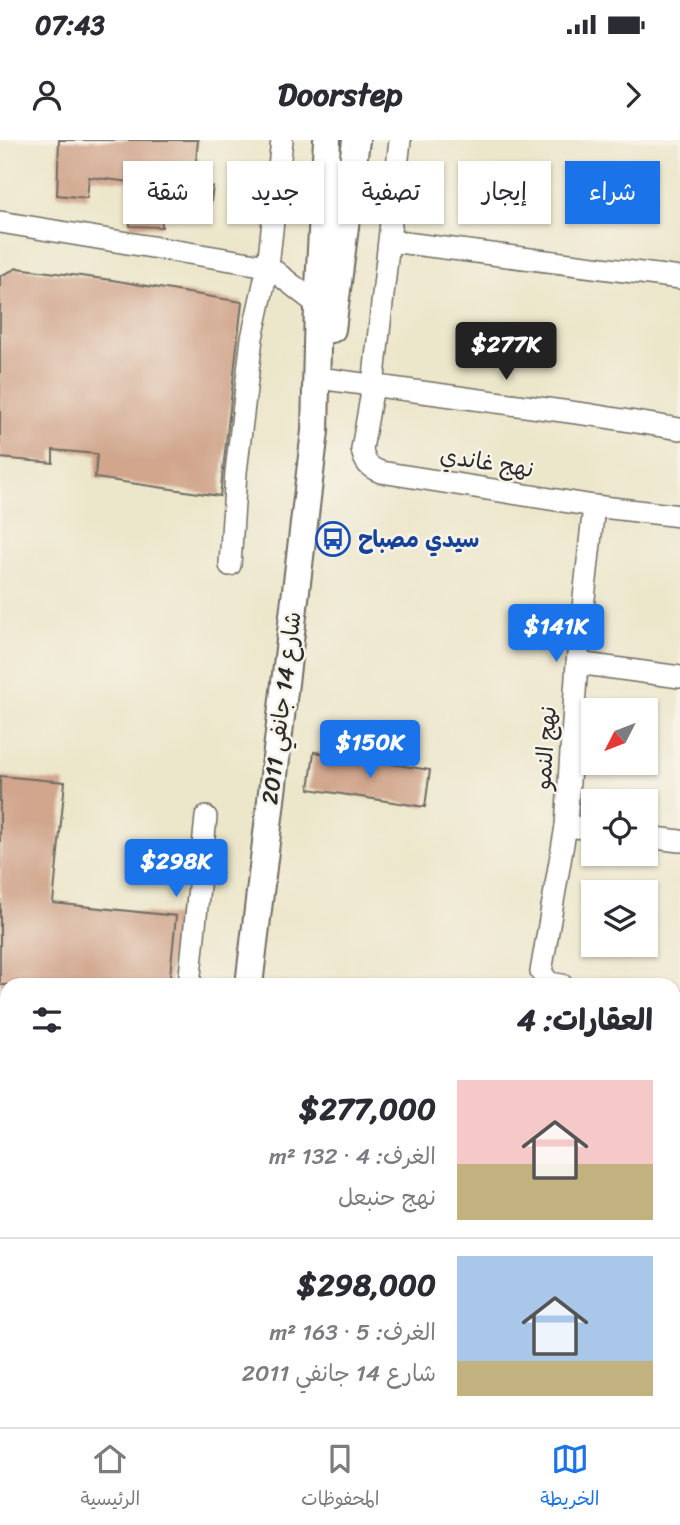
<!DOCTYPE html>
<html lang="ar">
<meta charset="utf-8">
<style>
:root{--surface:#fff;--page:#f2f2f3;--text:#2b2b33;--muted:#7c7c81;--line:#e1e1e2;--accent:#1a73e8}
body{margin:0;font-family:Sriracha,"Playpen Sans Arabic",sans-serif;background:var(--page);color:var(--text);direction:rtl;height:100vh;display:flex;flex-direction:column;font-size:26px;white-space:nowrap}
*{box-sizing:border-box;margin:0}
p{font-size:23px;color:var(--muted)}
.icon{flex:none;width:38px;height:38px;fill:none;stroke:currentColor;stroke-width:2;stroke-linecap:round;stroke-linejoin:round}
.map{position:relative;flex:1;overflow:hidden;direction:ltr}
.side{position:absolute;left:0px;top:838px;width:681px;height:450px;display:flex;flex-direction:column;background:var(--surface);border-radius:21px 21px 0 0;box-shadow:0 2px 5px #0004;direction:rtl}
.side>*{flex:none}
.top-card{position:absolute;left:21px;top:21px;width:639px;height:63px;direction:rtl;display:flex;gap:14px}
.needle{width:46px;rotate:228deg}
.buttons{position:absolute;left:581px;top:558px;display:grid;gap:14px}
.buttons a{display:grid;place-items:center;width:77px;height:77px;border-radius:0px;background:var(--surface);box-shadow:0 2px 5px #0004;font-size:35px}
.price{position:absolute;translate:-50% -60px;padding:0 16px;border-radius:7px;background:var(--accent);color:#fff;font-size:23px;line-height:46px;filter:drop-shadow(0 2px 4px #0008)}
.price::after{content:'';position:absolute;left:50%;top:42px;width:21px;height:16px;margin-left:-10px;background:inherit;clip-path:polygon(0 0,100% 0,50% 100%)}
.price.selected{background:#222;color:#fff}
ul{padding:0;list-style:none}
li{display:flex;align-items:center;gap:21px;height:175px;padding:0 28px}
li+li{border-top:2px solid var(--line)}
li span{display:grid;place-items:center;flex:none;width:196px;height:140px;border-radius:0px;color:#555}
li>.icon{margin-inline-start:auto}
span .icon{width:84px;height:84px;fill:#fffc;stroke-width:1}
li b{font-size:30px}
h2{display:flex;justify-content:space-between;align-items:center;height:84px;padding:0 28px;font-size:30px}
.tag{padding:0 24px;border-radius:0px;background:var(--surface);box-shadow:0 2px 5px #0004;font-size:24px;line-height:63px}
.tag.selected{background:var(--accent);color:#fff}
.status{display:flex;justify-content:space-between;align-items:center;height:49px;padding:0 35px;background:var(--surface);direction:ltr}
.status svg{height:19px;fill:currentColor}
header{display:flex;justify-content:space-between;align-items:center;height:91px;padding:0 28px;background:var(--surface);font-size:32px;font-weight:800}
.tab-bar{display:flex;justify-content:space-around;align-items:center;height:98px;border-top:2px solid var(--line);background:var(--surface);font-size:19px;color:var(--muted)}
.tab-bar a{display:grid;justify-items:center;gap:4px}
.tab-bar .selected{color:var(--accent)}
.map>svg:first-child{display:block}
</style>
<div class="status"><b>07:43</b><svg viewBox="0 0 49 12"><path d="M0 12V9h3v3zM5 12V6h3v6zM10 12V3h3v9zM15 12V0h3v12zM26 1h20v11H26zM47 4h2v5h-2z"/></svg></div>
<header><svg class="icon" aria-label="forward" viewBox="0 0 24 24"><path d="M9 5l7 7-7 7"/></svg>Doorstep<svg class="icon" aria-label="person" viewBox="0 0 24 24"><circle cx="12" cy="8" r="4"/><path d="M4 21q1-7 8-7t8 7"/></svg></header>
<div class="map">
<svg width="680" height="1287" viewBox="0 0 680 1287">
<rect width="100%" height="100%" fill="#f7f3e8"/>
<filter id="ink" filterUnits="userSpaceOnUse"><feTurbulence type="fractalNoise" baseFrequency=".0143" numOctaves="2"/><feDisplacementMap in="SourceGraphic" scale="14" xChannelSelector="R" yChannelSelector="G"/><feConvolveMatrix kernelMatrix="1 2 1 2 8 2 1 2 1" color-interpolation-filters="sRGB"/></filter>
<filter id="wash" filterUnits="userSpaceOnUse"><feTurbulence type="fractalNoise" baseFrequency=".00686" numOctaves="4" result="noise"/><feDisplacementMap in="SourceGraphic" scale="28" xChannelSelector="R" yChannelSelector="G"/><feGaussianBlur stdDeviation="1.57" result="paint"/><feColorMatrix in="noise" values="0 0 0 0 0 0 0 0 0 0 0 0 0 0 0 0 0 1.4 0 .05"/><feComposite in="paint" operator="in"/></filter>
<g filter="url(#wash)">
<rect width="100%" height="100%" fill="#ece6ca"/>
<g id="blocks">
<g fill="#d1a68d">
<polygon points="59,0 198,0 194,43 213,47 209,75 161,72 162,87 130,86 130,42 89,37 87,58 57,55"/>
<polygon points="17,128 112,140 242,162 220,356 95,338 97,314 53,310 53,323 0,318 0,136"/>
<polygon points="314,612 430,630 425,667 309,649"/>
<polygon points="0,636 65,642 53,763 176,776 169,845 0,845"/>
</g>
</g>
</g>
<g filter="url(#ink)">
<use href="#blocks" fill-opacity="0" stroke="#6f6c63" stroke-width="2"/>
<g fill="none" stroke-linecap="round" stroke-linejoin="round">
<g stroke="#6f6c63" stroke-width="24">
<g id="minor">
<path d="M400 0 373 246 362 309C364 322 369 328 381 332L594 366 680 376"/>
<polyline points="0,82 268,126 318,165"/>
<polyline points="390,101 680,138"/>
<polyline points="326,239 592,275 680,289"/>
<polyline points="230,425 236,332 252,198 268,126 282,0"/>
<polyline points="577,523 680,537"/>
<polyline points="566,686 593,689"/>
<polyline points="646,697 680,701"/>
<polyline points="189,845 206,677"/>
<polyline points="562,845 549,843 541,832 566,686 577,523 594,366"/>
<polyline points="674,861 680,862"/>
<polyline points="0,890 7,891"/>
<polyline points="674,1012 680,1013"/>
<polyline points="674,1190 678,1172"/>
<polyline points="437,1281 475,1287"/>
<polyline points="134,1287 135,1281"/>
<polyline points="352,1287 353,1281"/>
<polyline points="653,1287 654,1281"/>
</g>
</g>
<g stroke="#6f6c63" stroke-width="30">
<g id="major">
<polyline points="332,189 356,0"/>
<polyline points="249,845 315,291 318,165 327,0"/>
<polyline points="188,1287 189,1281"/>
</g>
</g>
<use href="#minor" stroke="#fff" stroke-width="21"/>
<use href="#major" stroke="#fff" stroke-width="26"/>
</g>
</g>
<defs>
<g id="bus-ring" transform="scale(1.75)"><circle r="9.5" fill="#f7f3e8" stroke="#1a4fb4" stroke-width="1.5"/><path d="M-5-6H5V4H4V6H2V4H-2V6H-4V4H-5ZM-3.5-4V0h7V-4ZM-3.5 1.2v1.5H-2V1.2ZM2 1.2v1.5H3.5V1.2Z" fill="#1a4fb4"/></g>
</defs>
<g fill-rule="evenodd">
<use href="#bus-ring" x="333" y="399"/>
</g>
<g text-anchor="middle" stroke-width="5" stroke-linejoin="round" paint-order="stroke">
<g font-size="23" fill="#2b2b2b" stroke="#f7f3e8">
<text transform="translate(487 322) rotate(9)" y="8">نهج غاندي</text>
<text transform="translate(281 568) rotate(-83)" y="8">شارع 14 جانفي 2011</text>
<text transform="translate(545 608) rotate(-86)" y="8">نهج النمو</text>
</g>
<g font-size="23" font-weight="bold" fill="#164399" stroke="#f7f3e8" text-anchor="start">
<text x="358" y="407">سيدي مصباح</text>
</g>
</g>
</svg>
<div class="buttons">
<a><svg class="needle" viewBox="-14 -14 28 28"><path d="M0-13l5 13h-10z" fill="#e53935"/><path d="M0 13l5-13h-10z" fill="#7c7c81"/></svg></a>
<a><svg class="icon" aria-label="locate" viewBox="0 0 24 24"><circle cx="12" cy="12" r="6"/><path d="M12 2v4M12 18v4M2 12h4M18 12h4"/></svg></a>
<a><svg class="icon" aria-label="layers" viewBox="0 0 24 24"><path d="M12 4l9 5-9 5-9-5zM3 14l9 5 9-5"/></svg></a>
</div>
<b class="price selected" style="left:506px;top:242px">$277K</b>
<b class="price" style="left:556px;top:524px">$141K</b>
<b class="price" style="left:370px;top:640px">$150K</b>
<b class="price" style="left:176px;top:759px">$298K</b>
<div class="top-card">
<a class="tag selected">شراء</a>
<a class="tag">إيجار</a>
<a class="tag">تصفية</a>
<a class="tag">جديد</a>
<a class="tag">شقة</a>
</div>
<section class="side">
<h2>العقارات: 4<svg class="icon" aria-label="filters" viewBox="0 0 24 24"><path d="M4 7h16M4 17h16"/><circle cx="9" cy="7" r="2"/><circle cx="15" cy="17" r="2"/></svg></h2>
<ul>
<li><span style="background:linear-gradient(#f6c9c9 60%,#c2b280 0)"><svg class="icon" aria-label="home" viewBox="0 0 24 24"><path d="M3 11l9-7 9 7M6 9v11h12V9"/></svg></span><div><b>$277,000</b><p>الغرف: 4 · 132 m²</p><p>نهج حنبعل</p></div></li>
<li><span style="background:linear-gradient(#a9c7e8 75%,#c2b280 0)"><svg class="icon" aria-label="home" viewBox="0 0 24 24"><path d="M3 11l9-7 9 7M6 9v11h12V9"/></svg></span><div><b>$298,000</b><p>الغرف: 5 · 163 m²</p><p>شارع 14 جانفي 2011</p></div></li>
</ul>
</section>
</div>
<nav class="tab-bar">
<a class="selected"><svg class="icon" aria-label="map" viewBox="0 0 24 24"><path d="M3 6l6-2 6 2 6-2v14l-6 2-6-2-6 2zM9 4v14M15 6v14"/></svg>الخريطة</a>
<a><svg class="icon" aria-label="saved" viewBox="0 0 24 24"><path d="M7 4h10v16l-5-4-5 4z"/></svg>المحفوظات</a>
<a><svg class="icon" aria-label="home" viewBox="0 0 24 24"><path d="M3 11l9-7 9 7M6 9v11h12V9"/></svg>الرئيسية</a>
</nav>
